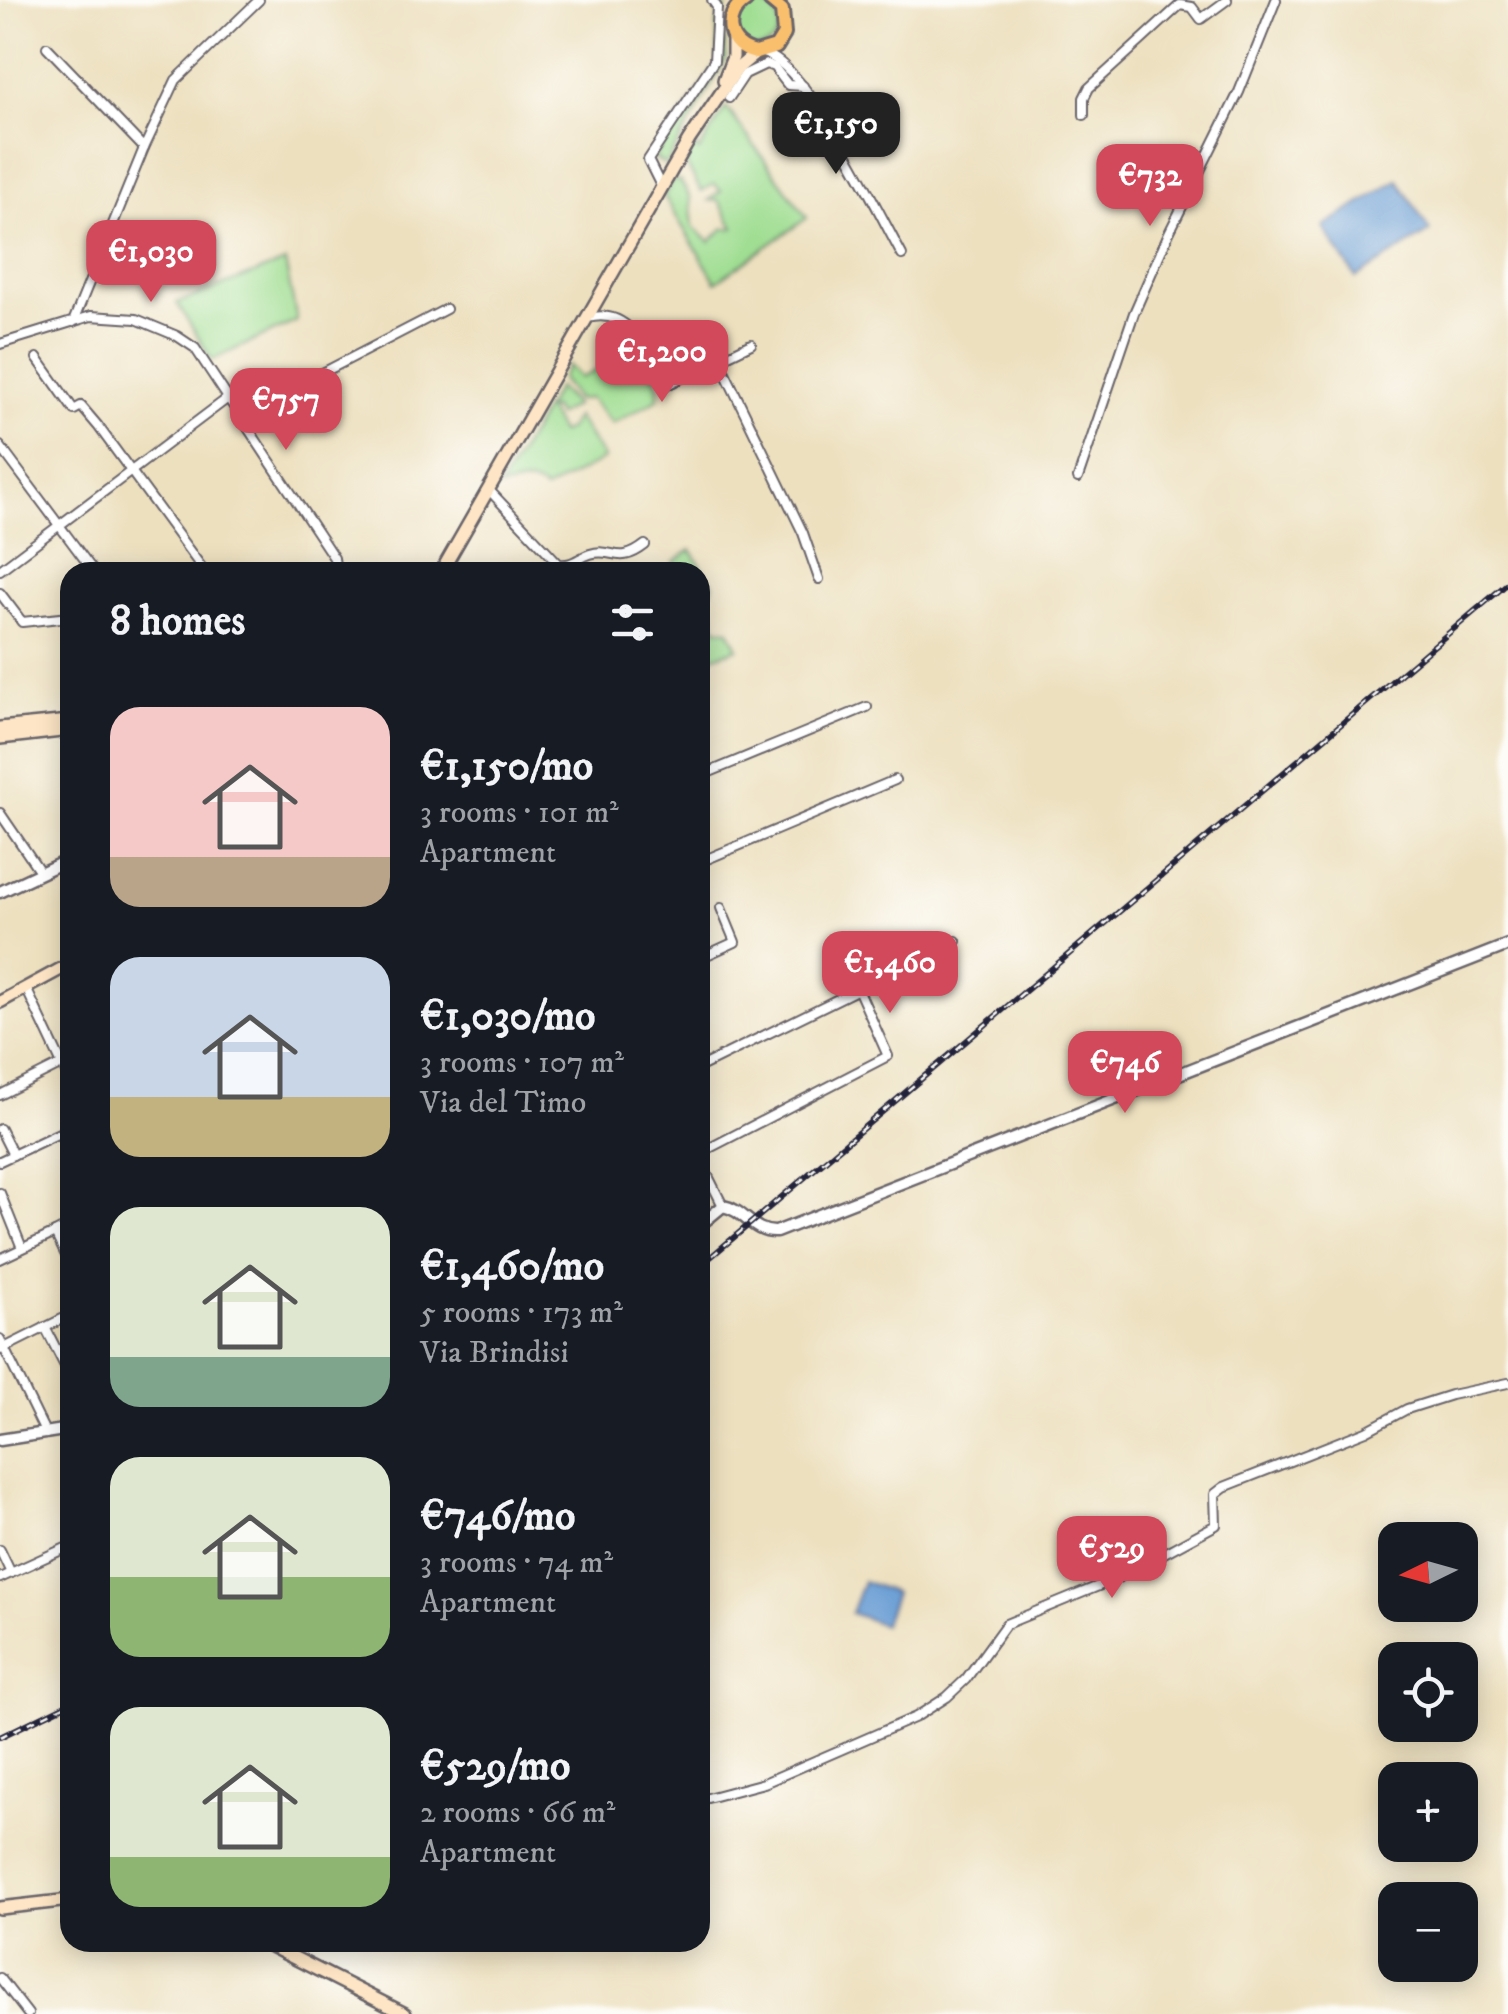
<!DOCTYPE html>
<meta charset="utf-8">
<style>
:root{--surface:#171b24;--page:#20242c;--text:#f1f3f6;--muted:#9ea1a6;--accent:#d1495b}
body{margin:0;font-family:"IM FELL DW Pica",serif;background:var(--page);color:var(--text);height:100vh;display:flex;flex-direction:column;font-size:38px;white-space:nowrap}
*{box-sizing:border-box;margin:0}
p{font-size:32px;color:var(--muted)}
.icon{flex:none;width:55px;height:55px;fill:none;stroke:currentColor;stroke-width:2;stroke-linecap:round;stroke-linejoin:round}
.map{position:relative;flex:1;overflow:hidden}
.drawer{position:absolute;left:60px;top:562px;width:650px;height:1390px;display:flex;flex-direction:column;background:var(--surface);border-radius:30px;box-shadow:0 5px 25px #0003}
.drawer>*{flex:none}
.needle{width:65px;rotate:265deg}
.buttons{position:absolute;left:1378px;top:1522px;display:grid;gap:20px}
.buttons a{display:grid;place-items:center;width:100px;height:100px;border-radius:20px;background:var(--surface);box-shadow:0 5px 25px #0003;font-size:50px}
.price{position:absolute;translate:-50% -85px;padding:0 22px;border-radius:20px;background:var(--accent);color:#fff;font-size:32px;line-height:65px;filter:drop-shadow(0 2px 5px #0008)}
.price::after{content:'';position:absolute;left:50%;top:60px;width:30px;height:22px;margin-left:-15px;background:inherit;clip-path:polygon(0 0,100% 0,50% 100%)}
.price.on{background:#222;color:#fff}
ul{padding:0;list-style:none}
li{display:flex;align-items:center;gap:30px;height:250px;padding:0 50px}
li span{display:grid;place-items:center;flex:none;width:280px;height:200px;border-radius:30px;color:#555}
li>.icon{margin-inline-start:auto}
span .icon{width:120px;height:120px;fill:#fffc;stroke-width:1}
li b{font-size:42px}
h2{display:flex;justify-content:space-between;align-items:center;height:120px;padding:0 50px;font-size:42px}
.map>svg:first-child{display:block}
</style>
<div class="map">
<svg width="1508" height="2014" viewBox="0 0 1508 2014">
<rect width="100%" height="100%" fill="#fdfcf7"/>
<filter id="ink" filterUnits="userSpaceOnUse"><feTurbulence type="fractalNoise" baseFrequency=".01" numOctaves="2"/><feDisplacementMap in="SourceGraphic" scale="20" xChannelSelector="R" yChannelSelector="G"/><feConvolveMatrix kernelMatrix="1 2 1 2 8 2 1 2 1" color-interpolation-filters="sRGB"/></filter>
<filter id="wash" filterUnits="userSpaceOnUse"><feTurbulence type="fractalNoise" baseFrequency=".0048" numOctaves="4" result="noise"/><feDisplacementMap in="SourceGraphic" scale="40" xChannelSelector="R" yChannelSelector="G"/><feGaussianBlur stdDeviation="2.25" result="paint"/><feColorMatrix in="noise" values="0 0 0 0 0 0 0 0 0 0 0 0 0 0 0 0 0 1.4 0 .05"/><feComposite in="paint" operator="in"/></filter>
<g filter="url(#wash)">
<rect width="100%" height="100%" fill="#ede0bf"/>
<g fill="#a0de93" stroke="#618067" stroke-width="2.5">
<polygon points="721,0 727,0 722,25 727,57 666,165 654,158 718,61 717,27"/>
<circle cx="757" cy="26" r="22"/>
<polygon points="726,107 807,218 716,282 664,196 673,180 680,181 690,197 693,227 710,242 723,229 734,228 719,201 709,200 721,191 714,184 701,191 685,162 694,146 699,151"/>
<polygon points="285,262 297,321 212,360 177,303"/>
<polygon points="640,346 658,384 658,399 612,424 589,398 577,400 561,379 568,365 580,378 600,369 606,357"/>
<path d="M557 388 575 405 557 416 554 409H547L560 433 569 428 576 417 604 459 545 490C532 478 515 485 499 488Z"/>
<polygon points="691,550 713,584 711,591 700,595 700,572 679,572 674,562"/>
<polygon points="703,598 712,607 716,628 729,630 738,648 704,660 700,653 700,599"/>
</g>
<g fill="#699dd4" stroke="#466088" stroke-width="2.5">
<polygon points="1398,180 1430,231 1356,278 1323,227"/>
<polygon points="863,1581 895,1593 883,1625 851,1613"/>
</g>
</g>
<g filter="url(#ink)">
<g fill="none" stroke-linecap="round" stroke-linejoin="round">
<g stroke="#696469" stroke-width="12">
<g id="minor">
<polyline points="47,47 144,148"/>
<path d="M763 53C808 64 878 212 902 255"/>
<polyline points="729,98 745,74 766,64 774,67 788,85 803,86"/>
<polyline points="1084,115 1084,98 1089,88 1180,5 1192,7 1201,19 1227,0"/>
<polyline points="661,186 648,160 714,61 717,7 712,0"/>
<path d="M588 318C632 306 648 355 665 386L751 344"/>
<polyline points="73,322 144,148 176,80 259,0"/>
<polyline points="0,344 91,316 136,319 177,336 195,348 334,558 336,572"/>
<polyline points="37,358 74,410 81,406 98,426 205,572"/>
<polyline points="719,360 803,533 819,579"/>
<polyline points="239,416 446,309"/>
<polyline points="0,446 94,572"/>
<polyline points="1078,478 1134,313 1169,233 1239,92 1276,0"/>
<path d="M489 490 559 564C572 566 578 558 590 554 613 547 618 566 645 545"/>
<polyline points="0,570 228,398"/>
<polyline points="0,593 22,622 70,617"/>
<polyline points="700,776 867,707"/>
<polyline points="0,813 41,873"/>
<polyline points="700,862 895,780"/>
<polyline points="700,958 735,942 721,908"/>
<polyline points="26,988 70,1081"/>
<polyline points="700,1067 956,941"/>
<polyline points="0,1095 70,1060"/>
<polyline points="0,1129 13,1155"/>
<polyline points="700,1153 888,1056 859,991"/>
<polyline points="700,1160 723,1206"/>
<polyline points="0,1161 70,1128"/>
<polyline points="0,1193 22,1248"/>
<polyline points="55,1233 70,1225"/>
<polyline points="0,1259 55,1233 70,1264"/>
<polyline points="45,1327 70,1376"/>
<polyline points="0,1339 4,1348 70,1315"/>
<polyline points="0,1350 4,1348 46,1434"/>
<polyline points="0,1550 11,1573"/>
<polyline points="0,1578 70,1546"/>
<polyline points="700,1800 764,1783 916,1717 947,1697 966,1679 1006,1624 1118,1578 1216,1525 1215,1494 1224,1487 1366,1431 1407,1409 1451,1395 1508,1383"/>
<polyline points="0,1978 28,2014"/>
</g>
</g>
<g stroke="#696469" stroke-width="15">
<g id="tertiary">
<polyline points="0,892 70,859"/>
<path d="M700 1225 723 1206C745 1210 752 1233 776 1232L1508 945"/>
<polyline points="0,1440 70,1429"/>
</g>
</g>
<g stroke="#696469" stroke-width="16">
<g id="secondary">
<polyline points="724,80 733,57 733,38"/>
<polyline points="441,572 689,140 738,68 756,53"/>
<polyline points="0,728 70,721"/>
<polyline points="0,738 70,730"/>
<polyline points="0,1002 70,964"/>
<polyline points="0,1908 70,1900"/>
<polyline points="263,1942 405,2014"/>
</g>
</g>
<g stroke="#696469" stroke-width="18">
<path id="primary" d="M746 0C721 17 727 47 756 53L776 47 784 34 782 10 770 0"/>
</g>
<use href="#minor" stroke="#fff" stroke-width="8"/>
<use href="#tertiary" stroke="#fff" stroke-width="10"/>
<use href="#secondary" stroke="#fde5c5" stroke-width="11"/>
<use href="#primary" stroke="#f9bf6d" stroke-width="12"/>
<g stroke="#22223b" stroke-width="6">
<g id="rail">
<polyline points="700,1266 1508,583"/>
<polyline points="0,1737 70,1703"/>
</g>
</g>
<use href="#rail" stroke="#fdfcf7" stroke-width="2.5" stroke-dasharray="8" stroke-linecap="butt"/>
</g>
</g>
</svg>
<div class="buttons">
<a><svg class="needle" viewBox="-14 -14 28 28"><path d="M0-13l5 13h-10z" fill="#e53935"/><path d="M0 13l5-13h-10z" fill="#9ea1a6"/></svg></a>
<a><svg class="icon" aria-label="locate" viewBox="0 0 24 24"><circle cx="12" cy="12" r="6"/><path d="M12 2v4M12 18v4M2 12h4M18 12h4"/></svg></a>
<a>+</a>
<a>−</a>
</div>
<b class="price on" style="left:836px;top:177px">€1,150</b>
<b class="price" style="left:1150px;top:229px">€732</b>
<b class="price" style="left:151px;top:305px">€1,030</b>
<b class="price" style="left:662px;top:405px">€1,200</b>
<b class="price" style="left:286px;top:453px">€757</b>
<b class="price" style="left:890px;top:1016px">€1,460</b>
<b class="price" style="left:1125px;top:1116px">€746</b>
<b class="price" style="left:1112px;top:1601px">€529</b>
<section class="drawer">
<h2>8 homes<svg class="icon" aria-label="filters" viewBox="0 0 24 24"><path d="M4 7h16M4 17h16"/><circle cx="9" cy="7" r="2"/><circle cx="15" cy="17" r="2"/></svg></h2>
<ul>
<li><span style="background:linear-gradient(#f6c9c9 75%,#b9a48a 0)"><svg class="icon" aria-label="home" viewBox="0 0 24 24"><path d="M3 11l9-7 9 7M6 9v11h12V9"/></svg></span><div><b>€1,150/mo</b><p>3 rooms · 101 m²</p><p>Apartment</p></div></li>
<li><span style="background:linear-gradient(#c9d6e8 70%,#c2b280 0)"><svg class="icon" aria-label="home" viewBox="0 0 24 24"><path d="M3 11l9-7 9 7M6 9v11h12V9"/></svg></span><div><b>€1,030/mo</b><p>3 rooms · 107 m²</p><p>Via del Timo</p></div></li>
<li><span style="background:linear-gradient(#dfe7d0 75%,#7fa58c 0)"><svg class="icon" aria-label="home" viewBox="0 0 24 24"><path d="M3 11l9-7 9 7M6 9v11h12V9"/></svg></span><div><b>€1,460/mo</b><p>5 rooms · 173 m²</p><p>Via Brindisi</p></div></li>
<li><span style="background:linear-gradient(#dfe7d0 60%,#8fb573 0)"><svg class="icon" aria-label="home" viewBox="0 0 24 24"><path d="M3 11l9-7 9 7M6 9v11h12V9"/></svg></span><div><b>€746/mo</b><p>3 rooms · 74 m²</p><p>Apartment</p></div></li>
<li><span style="background:linear-gradient(#dfe7d0 75%,#8fb573 0)"><svg class="icon" aria-label="home" viewBox="0 0 24 24"><path d="M3 11l9-7 9 7M6 9v11h12V9"/></svg></span><div><b>€529/mo</b><p>2 rooms · 66 m²</p><p>Apartment</p></div></li>
</ul>
</section>
</div>
